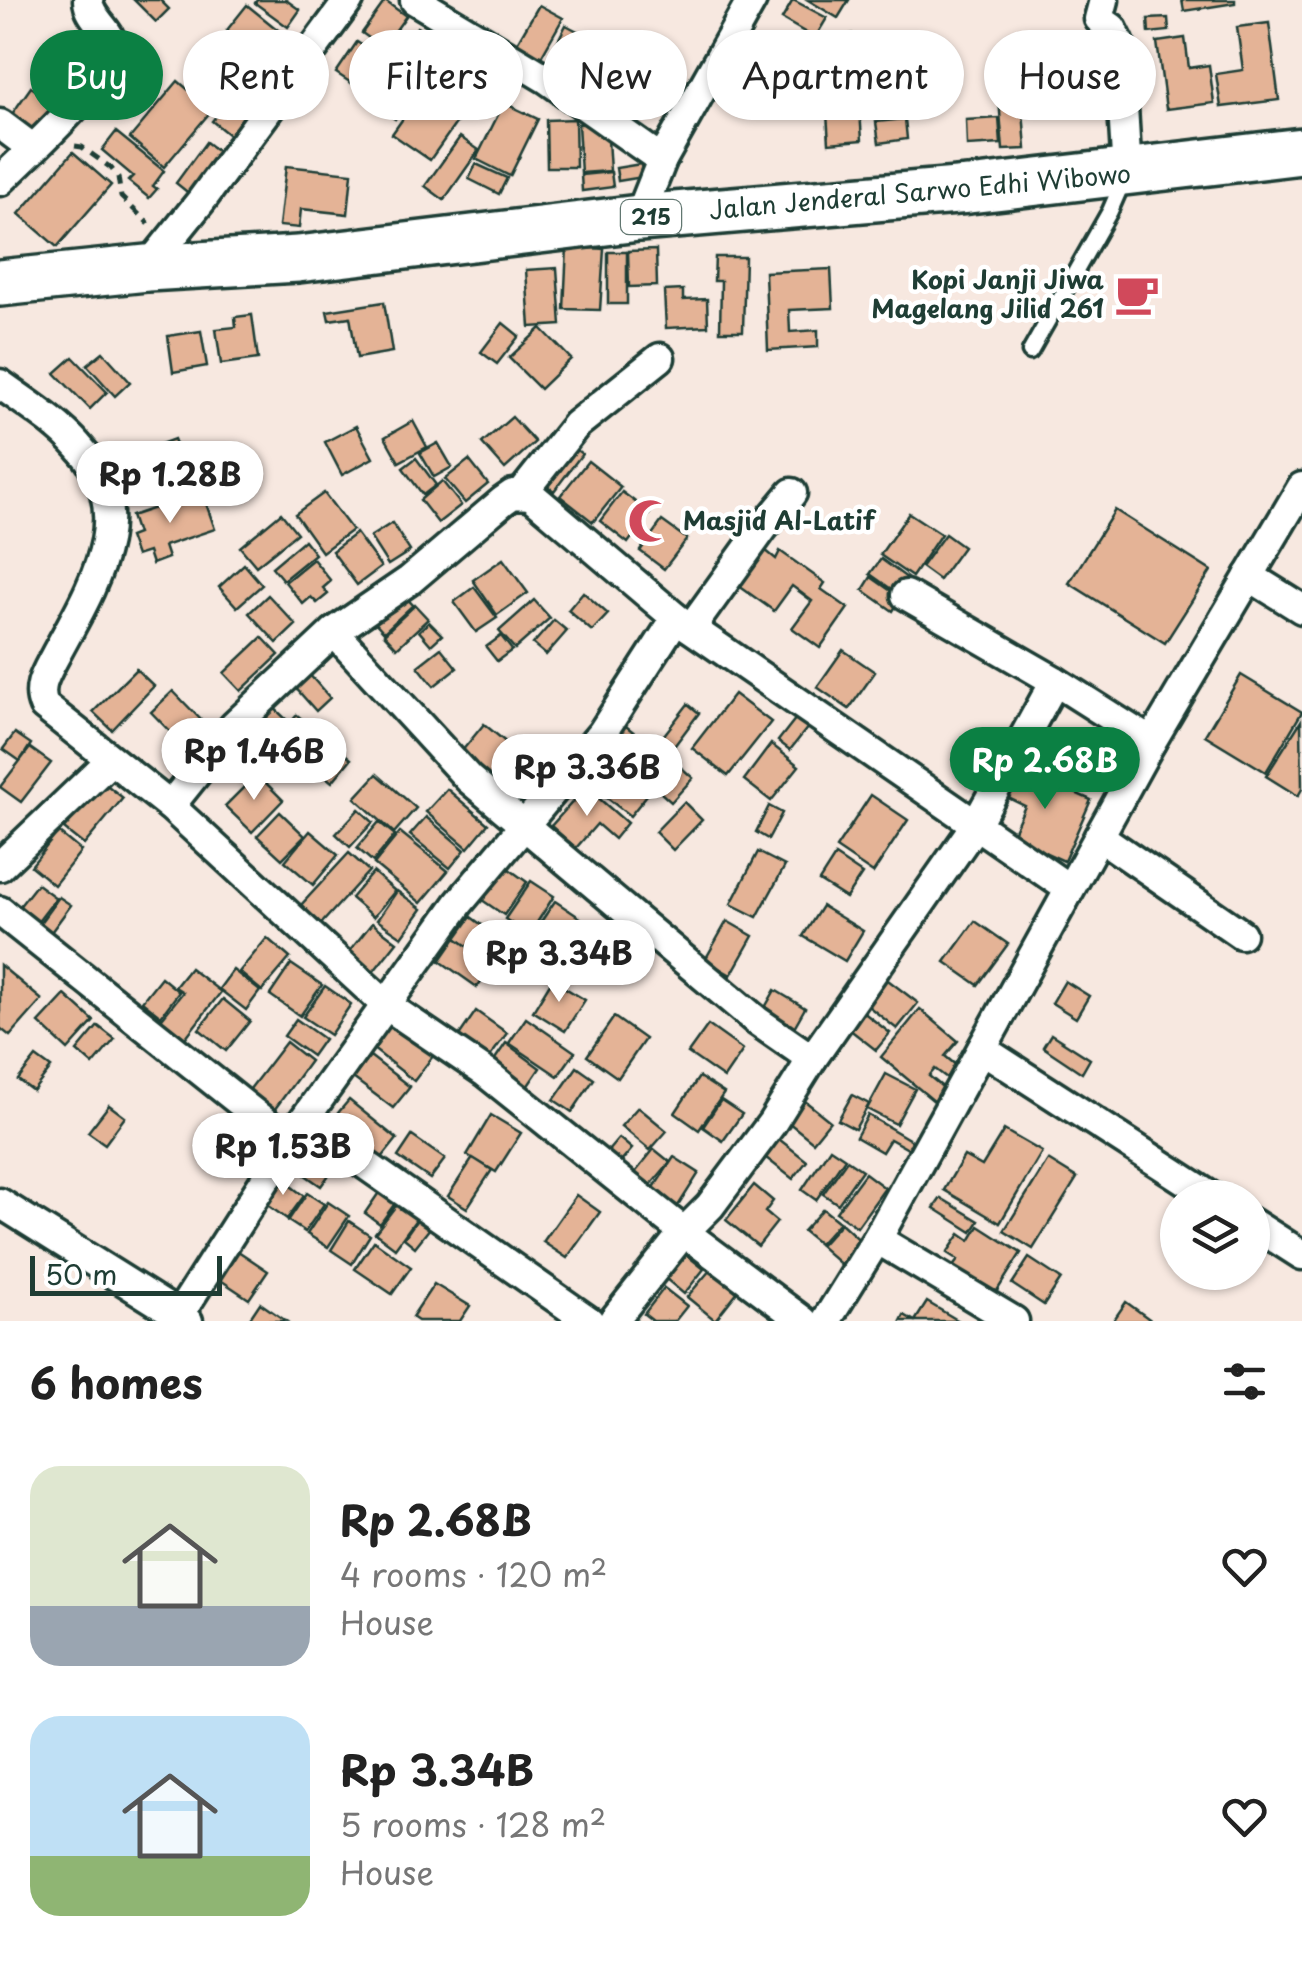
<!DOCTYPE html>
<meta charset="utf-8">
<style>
:root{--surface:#fff;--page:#f2f2f2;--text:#222;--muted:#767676;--accent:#0b8043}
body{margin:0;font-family:"Playpen Sans",sans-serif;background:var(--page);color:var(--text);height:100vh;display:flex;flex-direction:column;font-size:38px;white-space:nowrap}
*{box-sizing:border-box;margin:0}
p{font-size:32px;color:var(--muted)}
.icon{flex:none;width:55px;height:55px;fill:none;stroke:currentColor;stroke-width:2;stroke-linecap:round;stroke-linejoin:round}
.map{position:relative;height:1321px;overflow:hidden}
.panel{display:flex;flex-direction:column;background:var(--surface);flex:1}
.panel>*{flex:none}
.banner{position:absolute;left:30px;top:30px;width:1242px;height:90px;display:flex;gap:20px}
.fabs{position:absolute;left:1160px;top:1180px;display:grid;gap:20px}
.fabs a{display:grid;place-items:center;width:110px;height:110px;border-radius:50%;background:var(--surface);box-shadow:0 2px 8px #0004;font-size:50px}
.scale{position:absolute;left:30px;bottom:25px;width:192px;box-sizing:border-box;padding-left:10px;border:5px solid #1f3d34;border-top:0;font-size:28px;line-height:35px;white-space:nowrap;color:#1f3d34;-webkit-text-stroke:8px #fff;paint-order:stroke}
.price{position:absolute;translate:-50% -85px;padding:0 22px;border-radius:35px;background:#fff;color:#222;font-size:32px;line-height:65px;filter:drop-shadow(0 2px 5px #0008)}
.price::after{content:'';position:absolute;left:50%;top:60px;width:30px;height:22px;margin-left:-15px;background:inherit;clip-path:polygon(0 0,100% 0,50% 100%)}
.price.active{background:var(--accent);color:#fff}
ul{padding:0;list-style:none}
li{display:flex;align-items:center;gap:30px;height:250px;padding:0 30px}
li span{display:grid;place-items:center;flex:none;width:280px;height:200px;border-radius:30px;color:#555}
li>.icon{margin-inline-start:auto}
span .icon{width:120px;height:120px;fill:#fffc;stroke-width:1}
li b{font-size:42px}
h2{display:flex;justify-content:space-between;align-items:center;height:120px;padding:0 30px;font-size:42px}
.tag{padding:0 35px;border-radius:45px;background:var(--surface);box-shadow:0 2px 8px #0004;font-size:35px;line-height:90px}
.tag.active{background:var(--accent);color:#fff}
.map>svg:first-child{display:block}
</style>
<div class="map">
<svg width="1302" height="1321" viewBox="0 0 1302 1321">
<rect width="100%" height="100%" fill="#f7e8e0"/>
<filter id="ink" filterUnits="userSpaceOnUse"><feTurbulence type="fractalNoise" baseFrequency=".01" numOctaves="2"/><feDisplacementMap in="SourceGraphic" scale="20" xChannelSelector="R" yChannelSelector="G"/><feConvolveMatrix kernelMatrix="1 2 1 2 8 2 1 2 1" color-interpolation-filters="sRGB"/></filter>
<g filter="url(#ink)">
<g fill="#e4b396" stroke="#1f3d34" stroke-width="2.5">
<polygon points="134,0 160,0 169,9 156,22"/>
<polygon points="257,0 286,0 300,10 288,27 255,3"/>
<polygon points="793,0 827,18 815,38 782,19"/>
<polygon points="808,0 849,0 838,18"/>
<polygon points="1182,0 1235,0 1235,3 1184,11"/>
<polygon points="385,1 406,16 383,48 362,33"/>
<polygon points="247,5 278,30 257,55 227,30"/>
<polygon points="539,5 563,18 538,62 514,48"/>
<polygon points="1168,18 1169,31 1149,33 1148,19"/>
<polygon points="1269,23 1279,100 1221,107 1216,74 1243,70 1237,27"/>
<polygon points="566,25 585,35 563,77 544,68"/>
<polygon points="417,27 443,46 423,74 397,55"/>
<polygon points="852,34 860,82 814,88 807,40"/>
<polygon points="1185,38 1189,68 1209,65 1214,103 1166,109 1157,42"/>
<polygon points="224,39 250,61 232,83 205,61"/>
<polygon points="357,42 386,61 365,92 336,73"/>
<polygon points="917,59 920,96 894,98 890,61"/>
<polygon points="393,60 422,81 395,119 366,99"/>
<polygon points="206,68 229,87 212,108 188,89"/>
<polygon points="178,81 212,110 164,167 130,138"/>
<polygon points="31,87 59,106 33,143 5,124"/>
<polygon points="421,93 459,119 430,160 392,134"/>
<polygon points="859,96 862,140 829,143 826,99"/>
<polygon points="232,97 252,115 239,143 212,121"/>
<polygon points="1022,98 1026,149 1003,150 999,99"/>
<polygon points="504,103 538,119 510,176 476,159"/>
<polygon points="999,118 1001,144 967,146 966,120"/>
<polygon points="575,119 576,167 547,167 546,120"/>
<polygon points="905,119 907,139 879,143 876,122"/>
<polygon points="607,123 610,171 581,173 578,124"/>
<polygon points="116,132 164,171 153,186 157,189 149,198 128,181 133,176 102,150"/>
<polygon points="460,137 479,150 444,200 425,186"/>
<polygon points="206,142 228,159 191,195 176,183"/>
<polygon points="73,152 111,185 57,247 19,214"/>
<polygon points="476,164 507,178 499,194 469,179"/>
<polygon points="641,164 643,177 618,181 616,168"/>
<polygon points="286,166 352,173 348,214 301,209 299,228 279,226"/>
<polygon points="611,172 613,187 582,191 581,175"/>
<polygon points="567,246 604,249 600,310 564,309"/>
<polygon points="656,250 657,286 629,287 628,251"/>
<rect x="608" y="252" width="19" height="52"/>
<polygon points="715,257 745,257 743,331 720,331 721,281 714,281"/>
<polygon points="557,268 561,325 530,327 526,270"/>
<polygon points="831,269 833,308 789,310 790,332 818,330 818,347 768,350 765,272"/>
<polygon points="683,290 683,300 707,299 708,326 666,328 664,291"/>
<polygon points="384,302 392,352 357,358 350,317 329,320 327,311"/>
<polygon points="252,315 258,359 221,364 216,329 236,327 235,317"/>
<polygon points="503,323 519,336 497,364 481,352"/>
<polygon points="541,328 571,359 540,389 509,358"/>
<polygon points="201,331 207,366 173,372 168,336"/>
<polygon points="103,352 130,382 115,396 87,365"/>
<polygon points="73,357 107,392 90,409 55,373"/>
<polygon points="512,417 535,442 505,469 482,443"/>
<polygon points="413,421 427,447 399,462 385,437"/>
<polygon points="356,426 373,458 342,475 325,442"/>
<polygon points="174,439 189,477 125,502 110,463"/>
<polygon points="566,442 582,454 554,491 538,479"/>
<polygon points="438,443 452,467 434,477 420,453"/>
<polygon points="416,458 436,485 423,495 403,468"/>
<polygon points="469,460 488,484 465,503 445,479"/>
<polygon points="588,461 621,487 593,522 560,496"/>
<polygon points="442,481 461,505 438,523 420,500"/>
<polygon points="202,492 215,529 164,546 168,558 152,564 148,552 136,556 129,537 137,534 131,516"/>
<polygon points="622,492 650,513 628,543 600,521"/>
<polygon points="324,493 352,530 322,552 295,514"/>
<polygon points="1115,510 1211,571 1165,643 1069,583"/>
<polygon points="281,513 297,533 256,566 240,547"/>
<polygon points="909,513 941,534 912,577 880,555"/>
<polygon points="662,521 687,539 664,569 640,551"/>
<polygon points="392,523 410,551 388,565 370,537"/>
<polygon points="356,533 381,567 357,585 332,551"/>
<polygon points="945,534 963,547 939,580 921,567"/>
<polygon points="304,540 315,554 283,580 272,567"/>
<polygon points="765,550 776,559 780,551 825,583 821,589 848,608 820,648 792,628 812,601 792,586 774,611 739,586"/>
<polygon points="313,559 331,581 323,588 328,594 317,603 311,597 303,604 285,582"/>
<polygon points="503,559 528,593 497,615 473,580"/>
<polygon points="881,559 911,581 901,596 870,574"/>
<polygon points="244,564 262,585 237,607 219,587"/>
<polygon points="871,577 901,598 893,611 863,590"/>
<polygon points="474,587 497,618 476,632 454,602"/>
<polygon points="583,592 608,614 592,631 568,610"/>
<polygon points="402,593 413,605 384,632 372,619"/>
<polygon points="268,595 296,625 277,643 249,613"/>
<polygon points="534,600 550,618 515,649 499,631"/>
<polygon points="415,605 428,619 397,648 384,634"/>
<polygon points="554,620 567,631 546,655 533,644"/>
<polygon points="429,622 442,635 431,645 419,631"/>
<polygon points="501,636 512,650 497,661 486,647"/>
<polygon points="262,637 279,655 241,691 224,673"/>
<polygon points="441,648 457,668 434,686 418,666"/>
<polygon points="843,650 875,672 849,709 817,687"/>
<polygon points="136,669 154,686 112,730 93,712"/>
<polygon points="308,673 330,698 316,711 294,686"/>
<polygon points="1241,675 1302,712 1266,772 1205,735"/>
<polygon points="173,691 202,721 180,742 151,712"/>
<polygon points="734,694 771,722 728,776 692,748"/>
<polygon points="268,702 290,723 265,748 243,726"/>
<polygon points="688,704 699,713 669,753 657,744"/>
<polygon points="297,715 327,740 298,774 268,749"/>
<polygon points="796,718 808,727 790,750 778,741"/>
<polygon points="1301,721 1302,789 1298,796 1266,776"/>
<polygon points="622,723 659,752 645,771 607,741"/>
<polygon points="484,724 520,754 493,787 457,757"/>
<polygon points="15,733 31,744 20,761 3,749"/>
<polygon points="329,741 351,759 332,782 310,764"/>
<polygon points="771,744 799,766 771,801 744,780"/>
<polygon points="30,748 51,763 21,802 0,787"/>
<polygon points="603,752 651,790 630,816 582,778"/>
<polygon points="673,760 693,778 671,802 651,784"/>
<polygon points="1013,765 1091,800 1064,861 1011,837 1025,806 1000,794"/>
<polygon points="257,774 283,800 252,832 225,806"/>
<polygon points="377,774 416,808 394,833 355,798"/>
<polygon points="103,782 123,798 84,845 64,829"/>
<polygon points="586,787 627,823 614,839 597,824 576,848 551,826"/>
<polygon points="447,789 488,824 468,848 426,812"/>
<polygon points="871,795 908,820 873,873 836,848"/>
<polygon points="684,802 702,820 673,850 655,832"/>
<polygon points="769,806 782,813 768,839 756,832"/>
<polygon points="359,809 373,822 350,847 336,834"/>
<polygon points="280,812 305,836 282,859 257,836"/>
<polygon points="426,817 465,850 450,868 410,835"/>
<polygon points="379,822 395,835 373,862 357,848"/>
<polygon points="310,831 338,855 313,885 285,861"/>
<polygon points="58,832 81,851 54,885 31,866"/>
<polygon points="400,832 448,871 421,903 374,864"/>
<polygon points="758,852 785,866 757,917 731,904"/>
<polygon points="349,853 369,871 321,924 301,905"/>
<polygon points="835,856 862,874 846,898 819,881"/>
<polygon points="505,866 527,882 504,915 482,900"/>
<polygon points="373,872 395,891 373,917 351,898"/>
<polygon points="531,881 554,896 529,935 505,919"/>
<polygon points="37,884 56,898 30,932 11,917"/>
<polygon points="397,891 422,909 402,937 377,920"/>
<polygon points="59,897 71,905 46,939 34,931"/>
<polygon points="555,901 582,919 557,956 530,938"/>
<polygon points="822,906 863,931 845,961 803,936"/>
<polygon points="471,917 508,944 493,965 456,938"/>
<polygon points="727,921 753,936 731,975 705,960"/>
<polygon points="975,921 1008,944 978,985 945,962"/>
<polygon points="372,923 397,942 366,981 341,962"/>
<polygon points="267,938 290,958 262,991 239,972"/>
<polygon points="456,938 493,965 477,987 440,961"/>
<polygon points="291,964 322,985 300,1016 270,995"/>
<polygon points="0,965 42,1000 10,1036 0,1028"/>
<polygon points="190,968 221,992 179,1046 155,1027 183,992 175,987"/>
<polygon points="233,970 260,991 246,1010 219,989"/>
<polygon points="161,977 179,992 161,1016 142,1001"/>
<polygon points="884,977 918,1003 897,1029 863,1002"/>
<polygon points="552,980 585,1000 565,1031 533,1011"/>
<polygon points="1065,981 1089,996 1076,1018 1052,1003"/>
<polygon points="325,986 351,1004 330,1035 303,1017"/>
<polygon points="775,990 805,1008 793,1029 763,1011"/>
<polygon points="65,995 94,1021 68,1050 39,1023"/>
<polygon points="223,999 250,1021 226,1051 199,1029"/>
<polygon points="858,1008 890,1033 876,1050 844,1025"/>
<polygon points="920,1009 958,1041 945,1056 957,1066 947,1078 935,1069 929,1076 946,1090 935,1102 881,1057"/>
<polygon points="476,1011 507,1033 485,1064 454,1043"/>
<polygon points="614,1017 645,1039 618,1078 587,1056"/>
<polygon points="526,1018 575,1052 558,1076 509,1043"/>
<polygon points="296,1019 324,1039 312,1056 284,1036"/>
<polygon points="391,1023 433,1056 414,1081 372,1048"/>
<polygon points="708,1025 743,1050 724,1078 688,1053"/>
<polygon points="98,1026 115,1039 93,1065 77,1051"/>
<polygon points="1051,1034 1090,1059 1082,1073 1043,1047"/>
<polygon points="286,1042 310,1061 269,1117 243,1098"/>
<polygon points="506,1043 540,1068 525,1090 491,1065"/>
<polygon points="370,1056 410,1087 393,1108 353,1078"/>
<polygon points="36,1057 51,1068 33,1091 18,1080"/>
<polygon points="577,1067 594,1079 572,1112 554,1100"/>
<polygon points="886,1074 915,1089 896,1124 867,1109"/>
<polygon points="699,1077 724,1093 699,1130 675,1113"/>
<polygon points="852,1095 869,1104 855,1129 838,1120"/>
<polygon points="349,1100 397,1139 381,1159 332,1120"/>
<polygon points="721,1100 742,1114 723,1141 703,1127"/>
<polygon points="805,1101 830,1121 813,1142 788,1122"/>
<polygon points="109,1105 125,1117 105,1144 88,1132"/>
<polygon points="638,1107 667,1131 650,1150 621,1126"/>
<polygon points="491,1115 521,1133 496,1172 467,1155"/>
<polygon points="868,1115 912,1141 908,1149 890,1139 882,1152 856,1137"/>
<polygon points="1004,1130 1042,1152 1000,1223 944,1190 964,1156 982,1166"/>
<polygon points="412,1136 445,1159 430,1179 398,1157"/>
<polygon points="775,1136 807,1161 793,1179 761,1154"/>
<polygon points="619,1138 632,1149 615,1169 602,1158"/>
<polygon points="318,1142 341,1158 321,1186 298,1170"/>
<polygon points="830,1148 845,1158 816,1200 802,1190"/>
<polygon points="654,1149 670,1162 645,1192 630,1179"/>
<polygon points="674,1157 699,1173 678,1206 653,1189"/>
<polygon points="473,1158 492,1170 467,1208 448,1196"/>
<polygon points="847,1160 862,1170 838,1204 823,1194"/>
<polygon points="1048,1160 1077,1178 1033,1249 1004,1231"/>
<polygon points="865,1173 885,1188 857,1227 836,1212"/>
<polygon points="279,1177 304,1196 287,1219 262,1201"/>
<polygon points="754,1185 773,1201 765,1212 777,1222 758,1246 726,1220"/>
<polygon points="380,1191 396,1202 380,1224 365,1213"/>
<polygon points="307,1193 324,1204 305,1232 288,1221"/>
<polygon points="576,1195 600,1212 567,1258 543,1242"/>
<polygon points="941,1198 979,1221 972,1232 934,1208"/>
<polygon points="328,1202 349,1216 328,1247 307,1234"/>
<polygon points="398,1203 417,1218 395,1248 375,1233"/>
<polygon points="823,1209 839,1222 819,1244 803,1231"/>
<polygon points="418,1218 430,1228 415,1247 404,1238"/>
<polygon points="349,1221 370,1235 352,1264 331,1250"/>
<polygon points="841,1223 866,1246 846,1269 820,1246"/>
<polygon points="979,1226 1021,1253 995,1294 952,1268 958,1260 947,1253 960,1234 970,1241"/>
<polygon points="374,1241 411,1267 392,1294 355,1269"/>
<polygon points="229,1245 268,1271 249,1299 210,1273"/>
<polygon points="679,1249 704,1269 684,1294 659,1273"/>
<polygon points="1029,1258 1061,1279 1044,1305 1012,1284"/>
<polygon points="711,1269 738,1291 715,1320 687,1297"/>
<polygon points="434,1284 470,1306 460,1321 418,1321 412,1317"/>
<polygon points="664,1288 687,1306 675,1321 653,1321 644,1314"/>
<polygon points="927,1302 959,1321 901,1321 904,1315 915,1321"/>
<polygon points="1126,1302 1152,1321 1113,1321"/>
<polygon points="260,1303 286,1321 248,1321"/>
</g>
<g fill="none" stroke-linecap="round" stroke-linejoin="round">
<g stroke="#1f3d34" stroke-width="21">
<polyline id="lane" points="1030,352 1110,211 1123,181"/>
</g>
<g stroke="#1f3d34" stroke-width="35">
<g id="street">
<polyline points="415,0 547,79 662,160"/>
<polyline points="1104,0 1099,19 1112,28 1119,42 1127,173"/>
<polyline points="0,124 32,148"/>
<path d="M0 181C24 157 113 78 112 48 112 29 89 20 88 0"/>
<polyline points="639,218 662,160 752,0"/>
<polyline points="147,268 201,201 349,0"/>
<path d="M0 384C26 403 57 422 78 446 142 514 90 590 55 656 46 673 36 688 44 706L170 806 386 1005 486 1073 684 1232 803 1321"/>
<polyline points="522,493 576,425 660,358"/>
<polyline points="1249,576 1302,609"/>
<polyline points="906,595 1055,681 1151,742"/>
<polyline points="691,628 763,528 792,493"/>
<polyline points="334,632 469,779 757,1021 812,1059 772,1123 710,1206 684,1232 613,1321"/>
<polyline points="170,806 234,726 334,632 410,580 503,501 513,494 531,495 676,618 1068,888"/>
<polyline points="1099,836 1241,934"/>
<polyline points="0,866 110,761"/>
<polyline points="0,911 290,1142"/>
<polyline points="982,1049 1213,1198"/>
<polyline points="812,1059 976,824 1055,681"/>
<polyline points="303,1121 589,1321"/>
<polyline points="0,1203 188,1321"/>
<polyline points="1252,1223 1302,1255"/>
<polyline points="877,1239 1014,1321"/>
<polyline points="175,1321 303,1121 459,903 602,733 676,618"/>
<polyline points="826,1321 877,1239 1151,742 1302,487"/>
</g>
</g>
<g stroke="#1f3d34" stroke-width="52">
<polyline id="primary" points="0,283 147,268 298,259 639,218 969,190 1302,151"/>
</g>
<polyline stroke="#1f3d34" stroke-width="5" stroke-dasharray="10 8" stroke-linecap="butt" points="75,146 82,147 111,168 118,177 121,197 149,224"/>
<use href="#lane" stroke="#fff" stroke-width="14"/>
<use href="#street" stroke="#fff" stroke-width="28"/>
<use href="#primary" stroke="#fff" stroke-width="45"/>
</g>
</g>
<defs>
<g id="cafe-bare" transform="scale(3.45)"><path d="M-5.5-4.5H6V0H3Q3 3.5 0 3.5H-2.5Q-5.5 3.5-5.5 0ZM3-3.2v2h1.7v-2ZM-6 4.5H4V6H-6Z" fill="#d1495b" stroke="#fff" stroke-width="2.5" paint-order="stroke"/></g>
<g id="mosque-bare" transform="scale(3.45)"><path d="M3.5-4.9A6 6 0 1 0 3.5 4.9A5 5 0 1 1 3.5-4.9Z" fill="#d1495b" stroke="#fff" stroke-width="2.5" paint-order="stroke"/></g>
</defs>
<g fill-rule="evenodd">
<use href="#cafe-bare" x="1137" y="294"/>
<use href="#mosque-bare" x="650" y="521"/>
</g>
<g text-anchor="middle" stroke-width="9" stroke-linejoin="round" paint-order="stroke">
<rect fill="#fff" stroke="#627771" stroke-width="2.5" x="621" y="200" width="60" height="34" rx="8"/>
<g font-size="22" font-weight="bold" fill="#1f3d34">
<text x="651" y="225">215</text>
</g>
<g font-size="25" fill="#1f3d34" stroke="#fff">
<text transform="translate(920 192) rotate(-5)" y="9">Jalan Jenderal Sarwo Edhi Wibowo</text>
</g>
<g font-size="25" font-weight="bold" fill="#1f3d34" stroke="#fff" text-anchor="end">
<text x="1104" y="289">Kopi Janji Jiwa<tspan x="1104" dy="29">Magelang Jilid 261</tspan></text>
<text x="683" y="530" text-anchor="start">Masjid Al-Latif</text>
</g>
</g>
</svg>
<div class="fabs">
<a><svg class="icon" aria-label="layers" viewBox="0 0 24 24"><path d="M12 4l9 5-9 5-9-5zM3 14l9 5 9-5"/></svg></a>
</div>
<div class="scale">50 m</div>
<b class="price" style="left:170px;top:526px">Rp 1.28B</b>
<b class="price" style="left:254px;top:803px">Rp 1.46B</b>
<b class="price active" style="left:1045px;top:812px">Rp 2.68B</b>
<b class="price" style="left:587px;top:819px">Rp 3.36B</b>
<b class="price" style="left:559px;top:1005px">Rp 3.34B</b>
<b class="price" style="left:283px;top:1198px">Rp 1.53B</b>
<div class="banner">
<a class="tag active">Buy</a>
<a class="tag">Rent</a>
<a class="tag">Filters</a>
<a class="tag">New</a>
<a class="tag">Apartment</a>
<a class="tag">House</a>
</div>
</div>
<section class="panel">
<h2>6 homes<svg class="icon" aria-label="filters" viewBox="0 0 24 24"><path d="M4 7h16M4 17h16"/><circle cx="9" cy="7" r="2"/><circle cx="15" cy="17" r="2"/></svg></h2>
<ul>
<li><span style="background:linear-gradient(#dfe7d0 70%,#9aa5b1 0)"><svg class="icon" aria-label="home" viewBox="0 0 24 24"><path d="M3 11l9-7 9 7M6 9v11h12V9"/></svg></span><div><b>Rp 2.68B</b><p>4 rooms · 120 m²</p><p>House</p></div><svg class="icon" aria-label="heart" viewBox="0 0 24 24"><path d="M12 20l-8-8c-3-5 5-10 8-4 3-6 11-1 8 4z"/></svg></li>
<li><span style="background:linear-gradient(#bfe0f5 70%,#8fb573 0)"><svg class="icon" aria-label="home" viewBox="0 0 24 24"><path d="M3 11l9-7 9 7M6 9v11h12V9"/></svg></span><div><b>Rp 3.34B</b><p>5 rooms · 128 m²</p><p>House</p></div><svg class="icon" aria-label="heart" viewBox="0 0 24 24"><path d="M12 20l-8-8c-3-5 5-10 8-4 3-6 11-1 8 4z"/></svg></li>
</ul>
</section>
